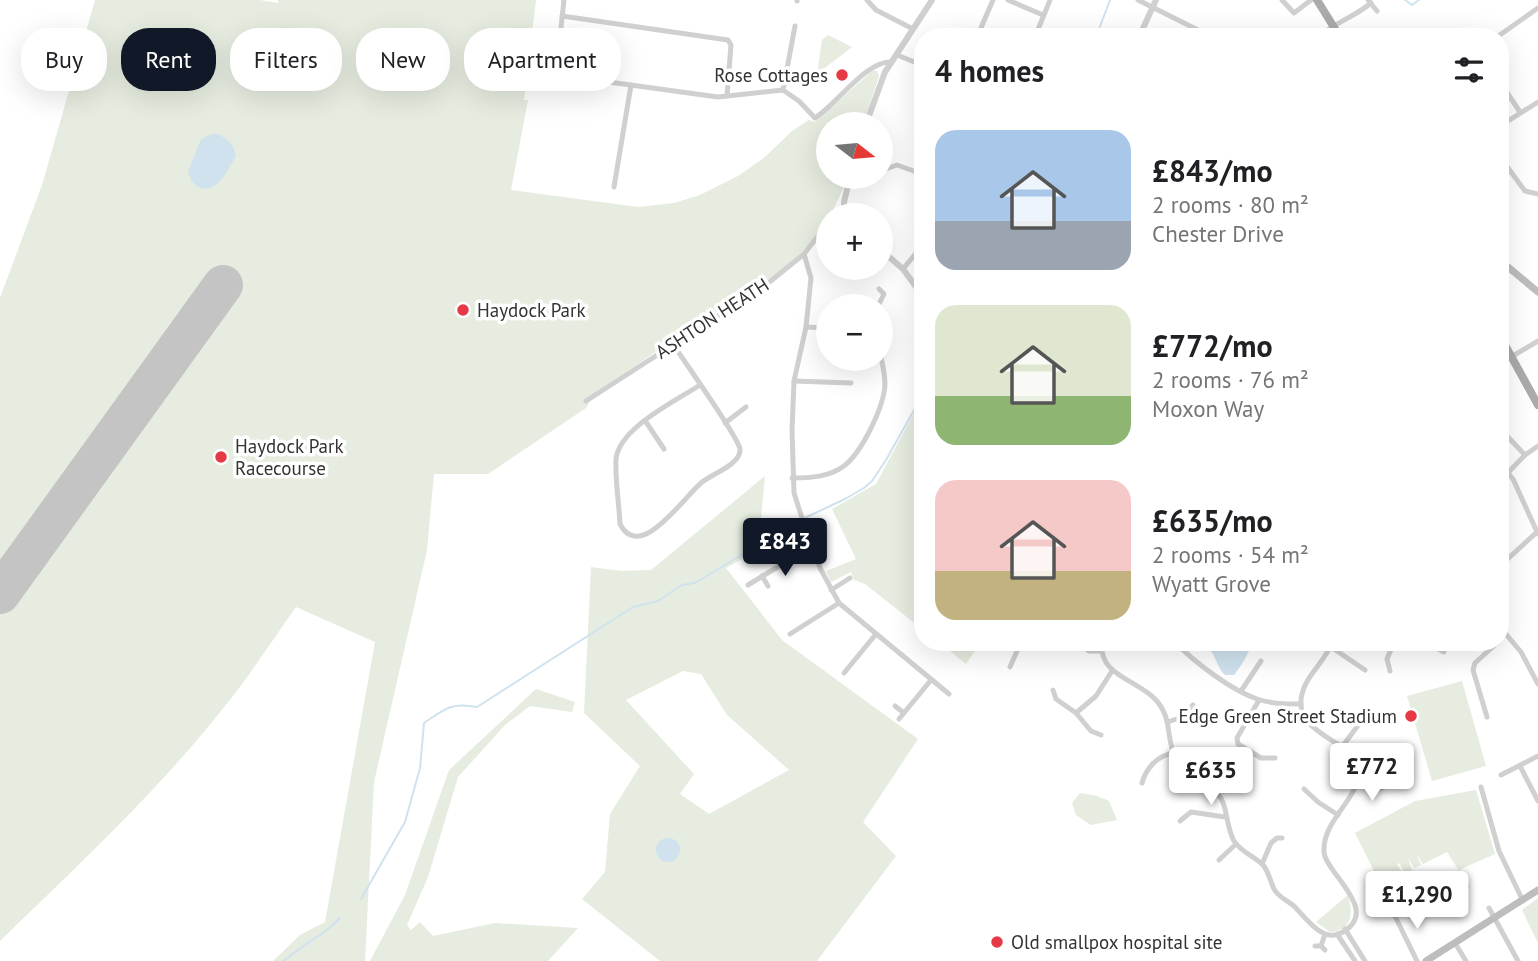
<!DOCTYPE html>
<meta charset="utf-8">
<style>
:root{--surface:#fff;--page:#f2f2f2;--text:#202124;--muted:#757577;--accent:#111827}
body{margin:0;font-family:"PT Sans",sans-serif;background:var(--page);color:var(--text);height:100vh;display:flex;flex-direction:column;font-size:26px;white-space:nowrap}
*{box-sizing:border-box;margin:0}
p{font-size:23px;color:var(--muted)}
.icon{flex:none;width:38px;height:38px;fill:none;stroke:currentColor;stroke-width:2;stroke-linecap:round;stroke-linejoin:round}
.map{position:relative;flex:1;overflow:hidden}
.drawer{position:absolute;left:914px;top:28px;width:595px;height:623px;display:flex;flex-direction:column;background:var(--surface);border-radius:28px;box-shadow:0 7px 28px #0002}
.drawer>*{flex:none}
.banner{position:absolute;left:21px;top:28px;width:665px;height:63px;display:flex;gap:14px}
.needle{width:46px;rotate:106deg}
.fabs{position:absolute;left:816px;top:112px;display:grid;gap:14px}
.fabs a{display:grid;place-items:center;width:77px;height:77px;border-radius:50%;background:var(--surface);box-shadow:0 7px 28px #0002;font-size:35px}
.price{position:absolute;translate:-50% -60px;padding:0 16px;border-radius:7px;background:#fff;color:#222;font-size:23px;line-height:46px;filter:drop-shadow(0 2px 4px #0008)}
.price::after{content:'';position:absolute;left:50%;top:42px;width:21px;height:16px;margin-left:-10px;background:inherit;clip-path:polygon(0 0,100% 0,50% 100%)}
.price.current{background:var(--accent);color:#fff}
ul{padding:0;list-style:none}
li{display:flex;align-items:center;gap:21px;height:175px;padding:0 21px}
li span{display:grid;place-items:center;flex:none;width:196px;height:140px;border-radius:21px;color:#555}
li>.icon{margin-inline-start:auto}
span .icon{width:84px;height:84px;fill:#fffc;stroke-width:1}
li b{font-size:30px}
h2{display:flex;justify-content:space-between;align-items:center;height:84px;padding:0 21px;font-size:30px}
.pill{padding:0 24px;border-radius:28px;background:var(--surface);box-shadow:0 7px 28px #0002;font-size:24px;line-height:63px}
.pill.current{background:var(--accent);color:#fff}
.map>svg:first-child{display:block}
</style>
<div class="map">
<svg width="1538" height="961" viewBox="0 0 1538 961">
<rect width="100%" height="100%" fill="#fff"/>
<g fill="#e6ecdf" fill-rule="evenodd">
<path d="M95 0H260L278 3V0H536L524 100H528L511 190 638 207 674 203 700 195 738 176 765 157 792 131 809 120 815 122 873 70 877 71 879 76 863 124H828V177H847C838 205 822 232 801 253 777 277 737 299 708 317 669 342 631 369 593 395L586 408 488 474H434L427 550 374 782 365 961H273L300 935 325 922 375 642 296 607C271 642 248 678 221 711 155 794 76 867 0 941V298L42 185Z"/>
<polygon points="828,35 852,47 817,74 822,40"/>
<polygon points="922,398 922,629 865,584 854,580 851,572 831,582 826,571 856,559 832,509 876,484"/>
<path d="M765 476 760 529 772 542 726 568 782 640 918 739 863 822 896 856 817 961H660L582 899 605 872 610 814 640 766 584 713 591 567 621 571 651 570ZM683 671 701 674 727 715 789 770 709 814 680 794 694 774 626 700Z"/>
<polygon points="939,642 981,642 966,664"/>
<polygon points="1462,681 1486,766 1432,781 1407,696"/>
<polygon points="536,689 575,702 572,712 530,706 505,725 458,777 428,877 407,925 411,930 420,922 433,936 495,923 578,928 548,961 370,961 405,895 449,770"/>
<polygon points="1476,790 1495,854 1461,869 1459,868 1470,888 1439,910 1439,904 1466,889 1459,877 1460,872 1447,852 1423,864 1416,853 1421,865 1414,868 1408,858 1412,870 1405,873 1399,863 1397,864 1403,874 1396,878 1389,868 1395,880 1399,878 1399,915 1399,909 1393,909 1355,833 1415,801"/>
<polygon points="1080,793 1097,796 1109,801 1117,820 1091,825 1076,815 1072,803"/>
<path d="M1348 895C1353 913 1353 930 1330 932L1316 922Z"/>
<polygon points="1538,898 1538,943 1522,910"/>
</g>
<g fill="#cfe2ee">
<path d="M214 133C226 137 234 143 236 156 229 167 218 194 201 188 193 185 190 179 188 171L201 139Z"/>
<path d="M1199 642H1252C1249 654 1241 666 1234 675H1225C1214 664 1216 648 1199 642Z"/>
<circle cx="668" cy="850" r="12"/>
</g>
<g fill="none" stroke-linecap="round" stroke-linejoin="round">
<g stroke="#cfe2ee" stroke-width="2">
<polyline points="1405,0 1412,5 1419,0"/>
<polyline points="1096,37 1110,0"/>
<path d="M361 899 405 822 420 768 424 723C445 709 451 702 477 707L633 607 658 601 682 585 695 583 796 522 845 499 864 488 872 481 886 460 922 396"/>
<path d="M284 961C302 944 324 936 340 918"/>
</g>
<polyline stroke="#c4c4c4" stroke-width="40" points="0,594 223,285"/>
<g stroke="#d0d0d0" stroke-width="5">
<path d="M564 0 557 65 565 76 718 97 783 90 799 101 815 118C836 105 867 60 891 62"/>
<polyline points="867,0 876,10 913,29"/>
<polyline points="1008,0 1043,15"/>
<polyline points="1138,0 1212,37"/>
<polyline points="1282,0 1294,13 1311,0"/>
<polyline points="1368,0 1377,11"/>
<polyline points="797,1 797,0"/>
<polyline points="562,16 728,40 731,45 727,96"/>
<polyline points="977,37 993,0"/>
<polyline points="1035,37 1050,0"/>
<path d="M1318 37C1337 21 1353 18 1371 3"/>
<polyline points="1497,37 1538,8"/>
<polyline points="897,55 922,65"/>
<polyline points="1500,82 1520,112"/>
<polyline points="783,90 795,26"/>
<polyline points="919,118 922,119"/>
<polyline points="1500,126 1538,102"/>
<polyline points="1500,157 1525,191 1538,194"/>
<polyline points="880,171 897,165 922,174"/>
<polyline points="614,187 631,85"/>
<polyline points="919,205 922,206"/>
<polyline points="836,215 843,212"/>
<polyline points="804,254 811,278 806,327 794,381 792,430 794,493 803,521 820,568 839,603 949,694"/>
<polyline points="903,269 922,246"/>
<polyline points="878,306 884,294 879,289"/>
<polyline points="806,327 828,328"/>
<path d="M673 344C683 360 738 436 740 449 741 465 711 474 701 483 684 497 640 563 620 524 619 503 615 480 616 459 619 428 676 401 700 385"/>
<polyline points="1511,357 1538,341"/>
<polyline points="1500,362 1510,355"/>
<polyline points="794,381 851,383"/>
<polyline points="586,401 767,284 804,254 828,223"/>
<polyline points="646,422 664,449"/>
<polyline points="725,423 746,407"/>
<polyline points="1502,441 1508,437 1525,455"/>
<polyline points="1508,473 1513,479 1538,534"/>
<path d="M792 478C810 478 829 477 844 466 862 452 884 407 885 384 885 374 882 362 880 352"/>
<polyline points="1500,481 1525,455 1538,446"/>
<polyline points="1500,566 1537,532"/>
<polyline points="762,576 768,586"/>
<polyline points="748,585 804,551 813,549"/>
<polyline points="831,590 850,578"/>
<polyline points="1500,627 1521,652 1538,684"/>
<polyline points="790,634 839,603"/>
<polyline points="1076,642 1089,651 1101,651"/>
<path d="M1102 642C1098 676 1137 679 1156 700 1172 718 1166 735 1174 754 1186 780 1205 780 1220 797 1227 804 1226 827 1234 841 1241 852 1254 856 1263 865 1269 872 1270 881 1274 889 1278 897 1287 900 1294 906 1305 917 1322 943 1341 933 1383 911 1325 873 1324 852 1322 819 1361 799 1360 766 1346 738 1292 733 1302 694 1306 675 1326 661 1332 642"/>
<path d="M1175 642C1194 662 1231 690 1257 699 1272 704 1286 704 1301 704"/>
<polyline points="1431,642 1436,648 1444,652"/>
<polyline points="1331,647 1365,670"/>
<polyline points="1010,667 1021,642"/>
<polyline points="1390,671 1387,659 1394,642"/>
<polyline points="844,673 876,634"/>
<polyline points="1053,690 1056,699 1076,713 1091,731 1101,735"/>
<polyline points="1241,691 1261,661"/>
<polyline points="1259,700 1237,738 1238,744 1261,758 1275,758"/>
<polyline points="895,706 904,713"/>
<polyline points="1076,713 1096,696 1112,671"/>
<polyline points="1487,717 1473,670 1475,663 1498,642"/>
<polyline points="899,719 931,680"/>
<polyline points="1168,722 1182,717 1193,705"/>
<polyline points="1342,747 1359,724 1365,722"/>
<polyline points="1520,766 1538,801"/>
<polyline points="1501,775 1538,756"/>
<path d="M1142 783C1146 768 1158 755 1174 753"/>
<polyline points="1358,784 1375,790 1387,786"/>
<polyline points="1481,787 1499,851 1523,901"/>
<polyline points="1304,789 1318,802 1338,815"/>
<polyline points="1180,821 1191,812 1225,817"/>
<polyline points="1219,860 1236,844"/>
<polyline points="1262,864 1271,843 1277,838 1282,838"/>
<polyline points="1489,908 1518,961"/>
<polyline points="1393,912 1417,961"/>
<polyline points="1345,929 1365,961"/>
<polyline points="1337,934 1355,961"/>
<polyline points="1455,943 1466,961"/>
<polyline points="1315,946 1321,946 1325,950"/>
<polyline points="1321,946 1325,934"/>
</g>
<g stroke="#d0d0d0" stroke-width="6">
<polyline points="1139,37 1156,0"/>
<polyline points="866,124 885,72 932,0"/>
<polyline points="844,215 844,202 850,177"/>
<polyline points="880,249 903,269 922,295"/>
</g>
<g stroke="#bdbdbd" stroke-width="7">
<polyline points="1500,265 1508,267 1538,292"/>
<polyline points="1426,961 1538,890"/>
</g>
<g stroke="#ababab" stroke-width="8">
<polyline points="1317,0 1340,37"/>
<polyline points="1500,336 1538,405"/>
</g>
</g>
<g fill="#e63946" stroke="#fff" stroke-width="2.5">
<circle cx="842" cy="75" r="7"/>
<circle cx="463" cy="310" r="7"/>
<circle cx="221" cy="457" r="7"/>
<circle cx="1411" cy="716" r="7"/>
<circle cx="997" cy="942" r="7"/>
</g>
<g text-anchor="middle" stroke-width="7" stroke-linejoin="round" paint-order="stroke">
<g font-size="19" fill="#333" stroke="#fff" text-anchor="start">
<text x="828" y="82" text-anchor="end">Rose Cottages</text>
<text x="477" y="317">Haydock Park</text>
<text x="235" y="453">Haydock Park<tspan x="235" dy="22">Racecourse</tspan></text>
<text x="1397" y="723" text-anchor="end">Edge Green Street Stadium</text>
<text x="1011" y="949">Old smallpox hospital site</text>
</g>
<g font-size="19" fill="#333" stroke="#fff">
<text transform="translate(712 318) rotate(-33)" y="7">ASHTON HEATH</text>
</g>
</g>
</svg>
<div class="fabs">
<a><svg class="needle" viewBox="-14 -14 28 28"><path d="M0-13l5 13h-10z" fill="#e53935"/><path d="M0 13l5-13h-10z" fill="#757577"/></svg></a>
<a>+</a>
<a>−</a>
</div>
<b class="price current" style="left:785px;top:578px">£843</b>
<b class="price" style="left:1372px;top:803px">£772</b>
<b class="price" style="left:1211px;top:807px">£635</b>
<b class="price" style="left:1417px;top:931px">£1,290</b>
<div class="banner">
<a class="pill">Buy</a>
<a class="pill current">Rent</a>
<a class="pill">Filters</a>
<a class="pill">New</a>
<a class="pill">Apartment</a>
</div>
<section class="drawer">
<h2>4 homes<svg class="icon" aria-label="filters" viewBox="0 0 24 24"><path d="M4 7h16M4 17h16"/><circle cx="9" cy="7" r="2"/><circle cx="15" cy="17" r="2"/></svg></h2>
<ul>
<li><span style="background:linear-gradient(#a9c7e8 65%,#9aa5b1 0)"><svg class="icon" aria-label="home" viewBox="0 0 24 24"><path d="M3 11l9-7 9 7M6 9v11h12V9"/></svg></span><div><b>£843/mo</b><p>2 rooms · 80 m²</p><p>Chester Drive</p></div></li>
<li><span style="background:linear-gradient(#dfe7d0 65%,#8fb573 0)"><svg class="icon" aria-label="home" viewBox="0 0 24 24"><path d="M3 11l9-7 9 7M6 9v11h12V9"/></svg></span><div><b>£772/mo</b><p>2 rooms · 76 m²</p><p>Moxon Way</p></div></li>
<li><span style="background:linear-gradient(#f6c9c9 65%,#c2b280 0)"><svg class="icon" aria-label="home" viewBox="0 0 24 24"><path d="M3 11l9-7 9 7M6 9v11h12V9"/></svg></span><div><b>£635/mo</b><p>2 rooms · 54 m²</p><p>Wyatt Grove</p></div></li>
</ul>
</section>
</div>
